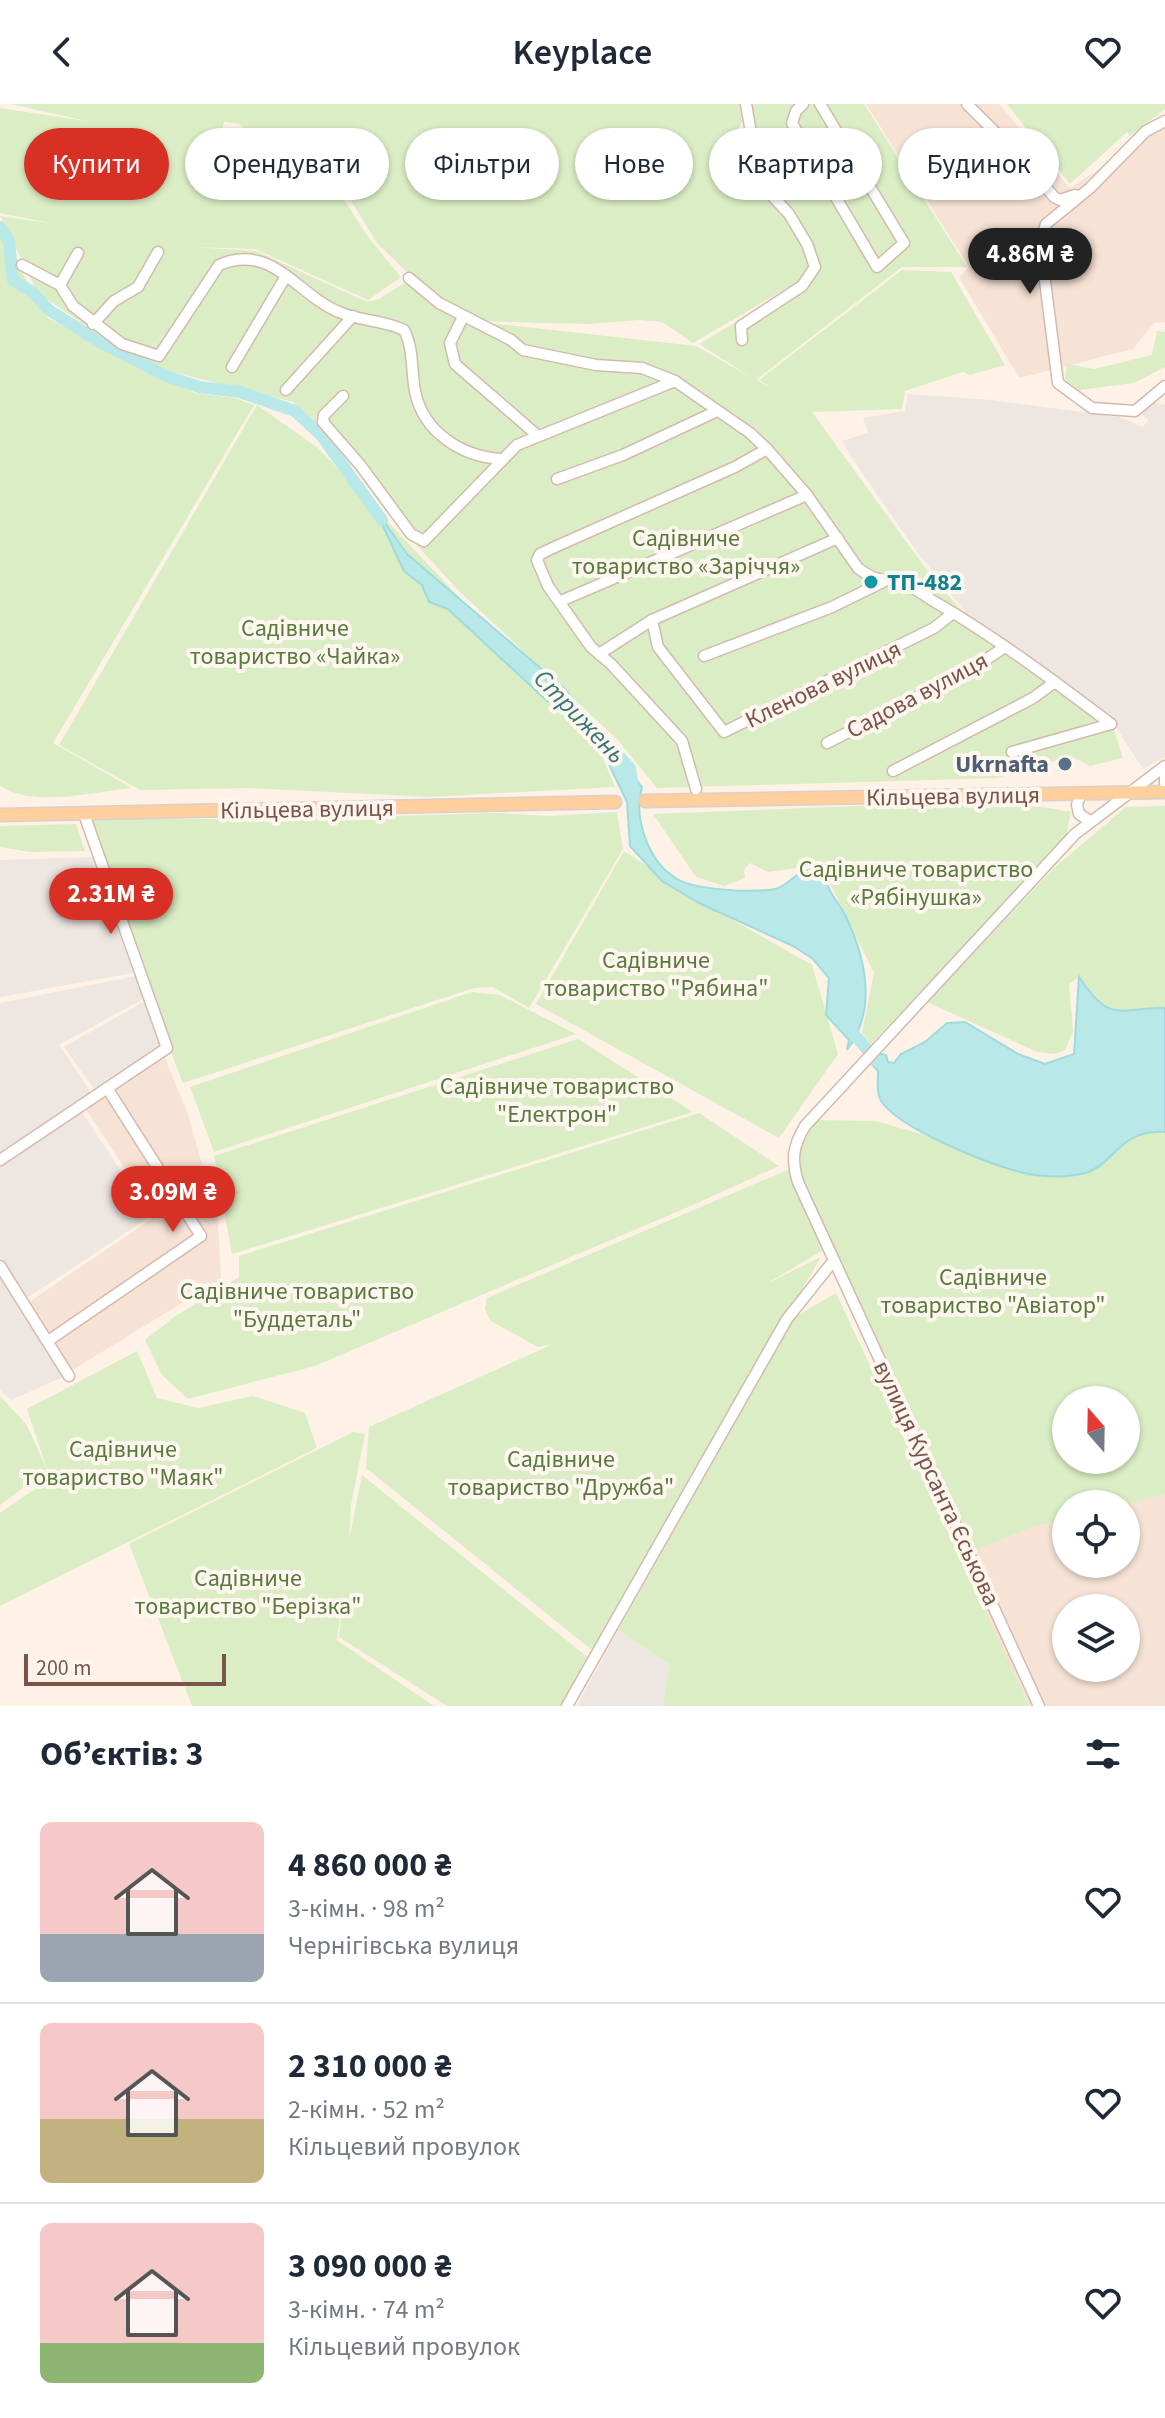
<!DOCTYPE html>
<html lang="uk">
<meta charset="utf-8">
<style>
:root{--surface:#fff;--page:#f2f2f3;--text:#1f2937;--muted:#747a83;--line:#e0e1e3;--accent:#d93025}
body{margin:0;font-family:"Source Sans 3",sans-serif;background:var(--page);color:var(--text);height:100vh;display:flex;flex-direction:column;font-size:30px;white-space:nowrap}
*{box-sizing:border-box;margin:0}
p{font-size:26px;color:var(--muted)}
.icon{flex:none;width:44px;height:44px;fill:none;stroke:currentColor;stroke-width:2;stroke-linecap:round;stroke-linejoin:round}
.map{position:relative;height:1602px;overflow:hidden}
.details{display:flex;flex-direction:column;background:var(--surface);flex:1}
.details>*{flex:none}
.hud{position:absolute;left:24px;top:24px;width:1118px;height:72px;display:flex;gap:16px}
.needle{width:52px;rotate:340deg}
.tools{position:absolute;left:1052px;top:1282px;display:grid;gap:16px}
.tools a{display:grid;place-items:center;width:88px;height:88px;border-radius:50%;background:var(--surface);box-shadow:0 2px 6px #0004;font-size:40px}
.scale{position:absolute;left:24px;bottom:20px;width:202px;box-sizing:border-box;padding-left:8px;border:4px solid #7a5449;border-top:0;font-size:22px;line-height:28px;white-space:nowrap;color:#7a5449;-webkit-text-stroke:6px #fff7ef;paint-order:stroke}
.price{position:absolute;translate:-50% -68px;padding:0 18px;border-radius:28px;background:var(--accent);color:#fff;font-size:26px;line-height:52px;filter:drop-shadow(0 2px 4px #0008)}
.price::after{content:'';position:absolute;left:50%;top:48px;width:24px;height:18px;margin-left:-12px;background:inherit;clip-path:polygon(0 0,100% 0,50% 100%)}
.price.current{background:#222;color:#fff}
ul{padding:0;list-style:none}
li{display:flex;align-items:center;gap:24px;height:200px;padding:0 40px}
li+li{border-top:2px solid var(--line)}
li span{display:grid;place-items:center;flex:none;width:224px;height:160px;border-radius:12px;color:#555}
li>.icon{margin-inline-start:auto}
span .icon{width:96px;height:96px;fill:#fffc;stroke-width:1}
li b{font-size:34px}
h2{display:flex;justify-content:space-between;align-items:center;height:96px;padding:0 40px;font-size:34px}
.chip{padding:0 28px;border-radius:36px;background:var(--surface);box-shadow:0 2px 6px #0004;font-size:28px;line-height:72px}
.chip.current{background:var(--accent);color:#fff}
header{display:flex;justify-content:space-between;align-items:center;height:104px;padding:0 40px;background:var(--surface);font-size:36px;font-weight:600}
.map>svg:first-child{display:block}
</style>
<header><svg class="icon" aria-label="back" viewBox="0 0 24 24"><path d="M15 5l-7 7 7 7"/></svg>Keyplace<svg class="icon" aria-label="heart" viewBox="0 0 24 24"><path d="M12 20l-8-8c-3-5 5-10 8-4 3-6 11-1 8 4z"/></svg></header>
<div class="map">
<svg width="1165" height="1602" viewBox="0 0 1165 1602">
<rect width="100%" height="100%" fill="#fef2e7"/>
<g fill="#f6e3d5" fill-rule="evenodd">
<polygon points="866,0 999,0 1070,84 1165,22 1165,218 1154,219 1133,245 1019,274 959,173 969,163"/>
<polygon points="164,952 187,1007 218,1117 221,1175 71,1267 29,1198 156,1112 85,1004"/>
<path d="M1165 1390V1602H1029L959 1453 1037 1421 1066 1418V1460H1126V1401ZM1066 1504H1126V1564H1066Z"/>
</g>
<g fill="#eee6e1">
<polygon points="908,290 991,296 1119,313 1143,323 1148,316 1142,310 1152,298 1165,301 1165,652 1158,657 1143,665 1114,620 972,517 915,445 854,357 842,337 868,329 863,314 905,307"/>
<polygon points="92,753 133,869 0,893 0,756"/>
<polygon points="136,872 143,895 59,941 92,990 0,1048 0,899"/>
<polygon points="147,896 161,943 95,986 64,943"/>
<polygon points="80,1006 151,1112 27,1194 0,1152 0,1060"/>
<polygon points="0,1170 63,1273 11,1296 0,1286"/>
<polygon points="618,1526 669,1560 663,1602 577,1602"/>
</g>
<g fill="#daedc4" fill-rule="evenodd">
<path d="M11 0H749L735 34 745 78 757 94C744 49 734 49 751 0H864L967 163H902L756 276 773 285 759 276 902 166 951 168 1005 261 970 271 963 268 905 287 902 305 812 308 932 473 972 518 1112 620 1123 654 1090 662 1070 652 997 674 657 684 618 636 460 488 388 410 325 325 293 298 165 266 111 239 38 189 0 112 55 120 0 109V4L86 17ZM224 18 240 20 255 38 335 71 377 139 444 204 409 176 379 195 367 198 256 147 192 143 255 145 368 196 401 173 368 133 330 74 285 56 219 39ZM792 181 794 183 699 240 754 275 696 242 471 217 588 220 639 216 662 218 693 239Z"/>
<polygon points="1007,0 1165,0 1165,5 1130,32 1127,28 1070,80"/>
<path d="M0 130 48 214 157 273 195 289 235 294 254 301 53 639 132 684C92 688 35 704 0 682Z"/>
<polygon points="1157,227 1165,228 1165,263 1134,279 1079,286 1065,275 1067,260 1094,265 1152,251"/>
<polygon points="257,301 318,344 576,617 603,654 615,683 428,693 248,684 140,686 59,641"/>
<polygon points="1025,700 1071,708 1066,734 871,940 862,929 874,869 829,777 826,760 768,768 750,759 744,766 745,774 724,782 696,773 653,710 860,702"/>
<path d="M1165 702V904C1152 904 1138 910 1125 909 1102 907 1091 889 1079 873L1069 880 1073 928 1065 946 1054 950 1037 948 927 898 1055 763 1126 703Z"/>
<polygon points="617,708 623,745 529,904 493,883 474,884 183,979 133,854 84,715 293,715 495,709 550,712"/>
<polygon points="76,720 85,747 30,748 0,743 0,722"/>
<polygon points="624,747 717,807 812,861 838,950 779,1034 536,900"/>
<polygon points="472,888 500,891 576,930 214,1048 190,983"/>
<polygon points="578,935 693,1008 232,1150 214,1052"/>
<polygon points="699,1009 779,1062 693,1101 315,1262 188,1295 162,1271 145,1236 174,1213 239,1173 239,1152"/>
<path d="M811 1016 876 1017 1019 1058 1150 1020 1165 1025V1390L1126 1401 1066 1400V1418L1037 1421 969 1449 806 1092 793 1051ZM1066 1296H1126V1356H1066Z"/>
<polygon points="790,1065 822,1147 764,1181 821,1153 593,1547 366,1364 369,1323 553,1240 538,1243 491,1217 485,1205 487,1194"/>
<polygon points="836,1189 1019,1580 1029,1602 663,1602 669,1560 618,1526 795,1213"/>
<polygon points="137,1247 157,1294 198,1304 253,1292 305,1309 317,1344 0,1502 0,1409 51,1374 47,1366 0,1401 0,1292 26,1320 47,1365 27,1305"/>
<polygon points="353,1328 365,1330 351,1401 349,1436 362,1371 591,1556 565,1602 447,1602 339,1533 344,1483 337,1535 335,1535 434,1602 192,1602 129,1440"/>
</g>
<g fill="#b9e8e9" stroke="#9fdadc" stroke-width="2">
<path d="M375 405 407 450 565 585 642 683C633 713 648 758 677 775 696 786 753 789 775 785 785 783 792 773 801 769 808 765 817 764 825 762 825 792 838 793 848 817 867 859 876 908 847 946L849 936 826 911 829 874 813 855 793 842 701 800 662 777 630 742 627 698 605 652 576 617 545 595 448 505 429 498 422 481 404 467Z"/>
<path d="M1079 873C1112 922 1118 903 1165 904V1028C1118 1025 1115 1061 1085 1069 1067 1074 1042 1073 1024 1069 991 1061 899 1025 881 997 876 988 878 977 878 967L871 959 880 950 886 951 888 958 894 959 901 950 925 938 947 919 965 918 1018 950 1045 960 1074 950Z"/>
</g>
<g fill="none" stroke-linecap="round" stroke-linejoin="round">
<g stroke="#b9e8e9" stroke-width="12">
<polyline points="0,123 9,137 13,176 32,188 49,206 96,236 166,272 199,283 240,288 295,307 321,331 382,416"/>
<polyline points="598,630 630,664 633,686"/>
<polyline points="847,922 877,957"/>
</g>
<g stroke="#d4baae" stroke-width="13">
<g id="minor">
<polyline points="803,0 796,7 792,19 877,163 904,139 820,0"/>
<polyline points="967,0 1028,61 1054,93 1060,96 1075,91"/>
<polyline points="1165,17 1146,27 1090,84 1046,120 1040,138 1058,279 1092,304 1135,307 1165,282"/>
<path d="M22 161 60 181 73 202 122 240 159 252 219 161C272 138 297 191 339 208 359 217 384 216 404 226 414 245 411 267 415 287 423 328 461 352 500 355"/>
<path d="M409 174 439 199 511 236 523 246 596 261 642 264 675 277 750 329 767 345 807 391 858 464C878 480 884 473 903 479 914 483 925 492 935 498 997 534 1054 577 1111 620"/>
<polyline points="60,181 78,149"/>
<polyline points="463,213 450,239 455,260 538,332"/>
<polyline points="93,220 114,197 138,183 158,148"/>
<polyline points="742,236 741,222 802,182 815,163 807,140 789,110 766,85 754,46 746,0"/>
<polyline points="232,263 286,172"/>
<polyline points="286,286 353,212"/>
<polyline points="343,292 324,311 323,318 361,362 411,430 424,437 517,341 675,277"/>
<polyline points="557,375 623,351 717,307"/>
<polyline points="561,497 807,391"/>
<polyline points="652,516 658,543 724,628 934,524 953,509"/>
<polyline points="599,550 652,516 838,434"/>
<polyline points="704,552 832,503 883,478"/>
<polyline points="827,639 970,566 1005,543"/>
<polyline points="1012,648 1111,620"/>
<polyline points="893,667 1033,594 1055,578"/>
<polyline points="1165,670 1165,679"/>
<polyline points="696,685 682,637 611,560 591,543 548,482 537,456 540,450 557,442 735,363 767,345"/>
<polyline points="1081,689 1077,701 1079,710 1090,717"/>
<polyline points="0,1056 167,944 84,710"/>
<polyline points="0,1162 69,1272"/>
<polyline points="48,1237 201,1132 107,984"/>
<polyline points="567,1602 787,1215 834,1156"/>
<path d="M1039 1602 798 1078C791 1055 793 1042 805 1022L1075 730 1165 662"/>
</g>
</g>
<g stroke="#dacfcc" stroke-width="15">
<g id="major">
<polyline points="645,697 1165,688"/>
<polyline points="0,711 615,698"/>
</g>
</g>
<use href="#minor" stroke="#fff" stroke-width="10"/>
<use href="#major" stroke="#ffcf9d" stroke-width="12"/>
</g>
<circle fill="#0f9aa8" stroke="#fff7ef" stroke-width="3" cx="871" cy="478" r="8"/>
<circle fill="#5c6f8a" stroke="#fff7ef" stroke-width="3" cx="1065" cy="660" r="8"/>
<g text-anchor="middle" stroke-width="8" stroke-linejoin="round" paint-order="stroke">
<g font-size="24" fill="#577a3d" stroke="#fff7ef">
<text x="686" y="442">Садівниче<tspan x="686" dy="28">товариство «Заріччя»</tspan></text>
<text x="295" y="532">Садівниче<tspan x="295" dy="28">товариство «Чайка»</tspan></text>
<text x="916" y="773">Садівниче товариство<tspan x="916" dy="28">«Рябінушка»</tspan></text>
<text x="656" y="864">Садівниче<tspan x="656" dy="28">товариство "Рябина"</tspan></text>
<text x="557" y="990">Садівниче товариство<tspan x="557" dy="28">"Електрон"</tspan></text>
<text x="993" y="1181">Садівниче<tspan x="993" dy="28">товариство "Авіатор"</tspan></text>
<text x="297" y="1195">Садівниче товариство<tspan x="297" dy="28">"Буддеталь"</tspan></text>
<text x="123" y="1353">Садівниче<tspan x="123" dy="28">товариство "Маяк"</tspan></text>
<text x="561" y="1363">Садівниче<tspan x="561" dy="28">товариство "Дружба"</tspan></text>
<text x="248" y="1482">Садівниче<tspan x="248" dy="28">товариство "Берізка"</tspan></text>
</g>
<g font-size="24" font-weight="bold" fill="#0d838f" stroke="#fff7ef" text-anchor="start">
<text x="887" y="486">ТП-482</text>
</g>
<g font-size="24" fill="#7a5449" stroke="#fff7ef">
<text transform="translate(823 580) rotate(-26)" y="8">Кленова вулиця</text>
<text transform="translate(917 591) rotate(-28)" y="8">Садова вулиця</text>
<text transform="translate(953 692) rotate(-1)" y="8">Кільцева вулиця</text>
<text transform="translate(307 705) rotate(-1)" y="8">Кільцева вулиця</text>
<text transform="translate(937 1379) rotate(65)" y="8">вулиця Курсанта Єськова</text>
</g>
<g font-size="24" font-weight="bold" fill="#4e5e75" stroke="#fff7ef" text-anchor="end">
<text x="1049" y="668">Ukrnafta</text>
</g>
<g font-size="26" font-style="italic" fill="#387679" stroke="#fff7ef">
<text transform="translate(580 612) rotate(46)" y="9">Стрижень</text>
</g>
</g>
</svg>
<div class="tools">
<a><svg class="needle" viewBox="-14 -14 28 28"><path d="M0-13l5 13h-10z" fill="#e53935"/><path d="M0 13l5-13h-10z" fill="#747a83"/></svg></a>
<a><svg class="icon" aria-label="locate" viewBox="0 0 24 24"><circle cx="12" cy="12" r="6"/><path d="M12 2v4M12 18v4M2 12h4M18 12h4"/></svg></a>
<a><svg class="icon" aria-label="layers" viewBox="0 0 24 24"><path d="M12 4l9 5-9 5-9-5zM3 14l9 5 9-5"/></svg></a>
</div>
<div class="scale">200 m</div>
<b class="price current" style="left:1030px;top:192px">4.86M ₴</b>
<b class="price" style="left:111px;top:832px">2.31M ₴</b>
<b class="price" style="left:173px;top:1130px">3.09M ₴</b>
<div class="hud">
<a class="chip current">Купити</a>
<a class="chip">Орендувати</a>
<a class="chip">Фільтри</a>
<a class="chip">Нове</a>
<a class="chip">Квартира</a>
<a class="chip">Будинок</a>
</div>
</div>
<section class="details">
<h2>Об’єктів: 3<svg class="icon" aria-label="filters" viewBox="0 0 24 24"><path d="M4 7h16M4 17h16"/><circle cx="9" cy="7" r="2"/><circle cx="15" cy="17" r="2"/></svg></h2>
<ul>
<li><span style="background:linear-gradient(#f6c9c9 70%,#9aa5b1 0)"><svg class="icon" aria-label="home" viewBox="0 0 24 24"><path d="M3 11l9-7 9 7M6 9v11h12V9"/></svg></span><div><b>4 860 000 ₴</b><p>3-кімн. · 98 m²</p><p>Чернігівська вулиця</p></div><svg class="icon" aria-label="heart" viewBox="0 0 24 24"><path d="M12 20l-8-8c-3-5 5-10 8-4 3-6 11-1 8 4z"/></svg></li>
<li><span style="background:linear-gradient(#f6c9c9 60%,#c2b280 0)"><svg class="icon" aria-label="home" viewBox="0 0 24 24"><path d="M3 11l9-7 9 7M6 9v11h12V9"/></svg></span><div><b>2 310 000 ₴</b><p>2-кімн. · 52 m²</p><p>Кільцевий провулок</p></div><svg class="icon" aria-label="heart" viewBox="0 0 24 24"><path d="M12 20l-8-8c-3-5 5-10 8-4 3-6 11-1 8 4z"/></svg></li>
<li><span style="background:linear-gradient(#f6c9c9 75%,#8fb573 0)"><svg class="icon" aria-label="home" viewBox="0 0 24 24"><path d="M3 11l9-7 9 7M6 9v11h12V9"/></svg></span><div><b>3 090 000 ₴</b><p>3-кімн. · 74 m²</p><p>Кільцевий провулок</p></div><svg class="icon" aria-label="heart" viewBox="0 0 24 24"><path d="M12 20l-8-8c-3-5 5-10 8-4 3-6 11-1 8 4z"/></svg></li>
</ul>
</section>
